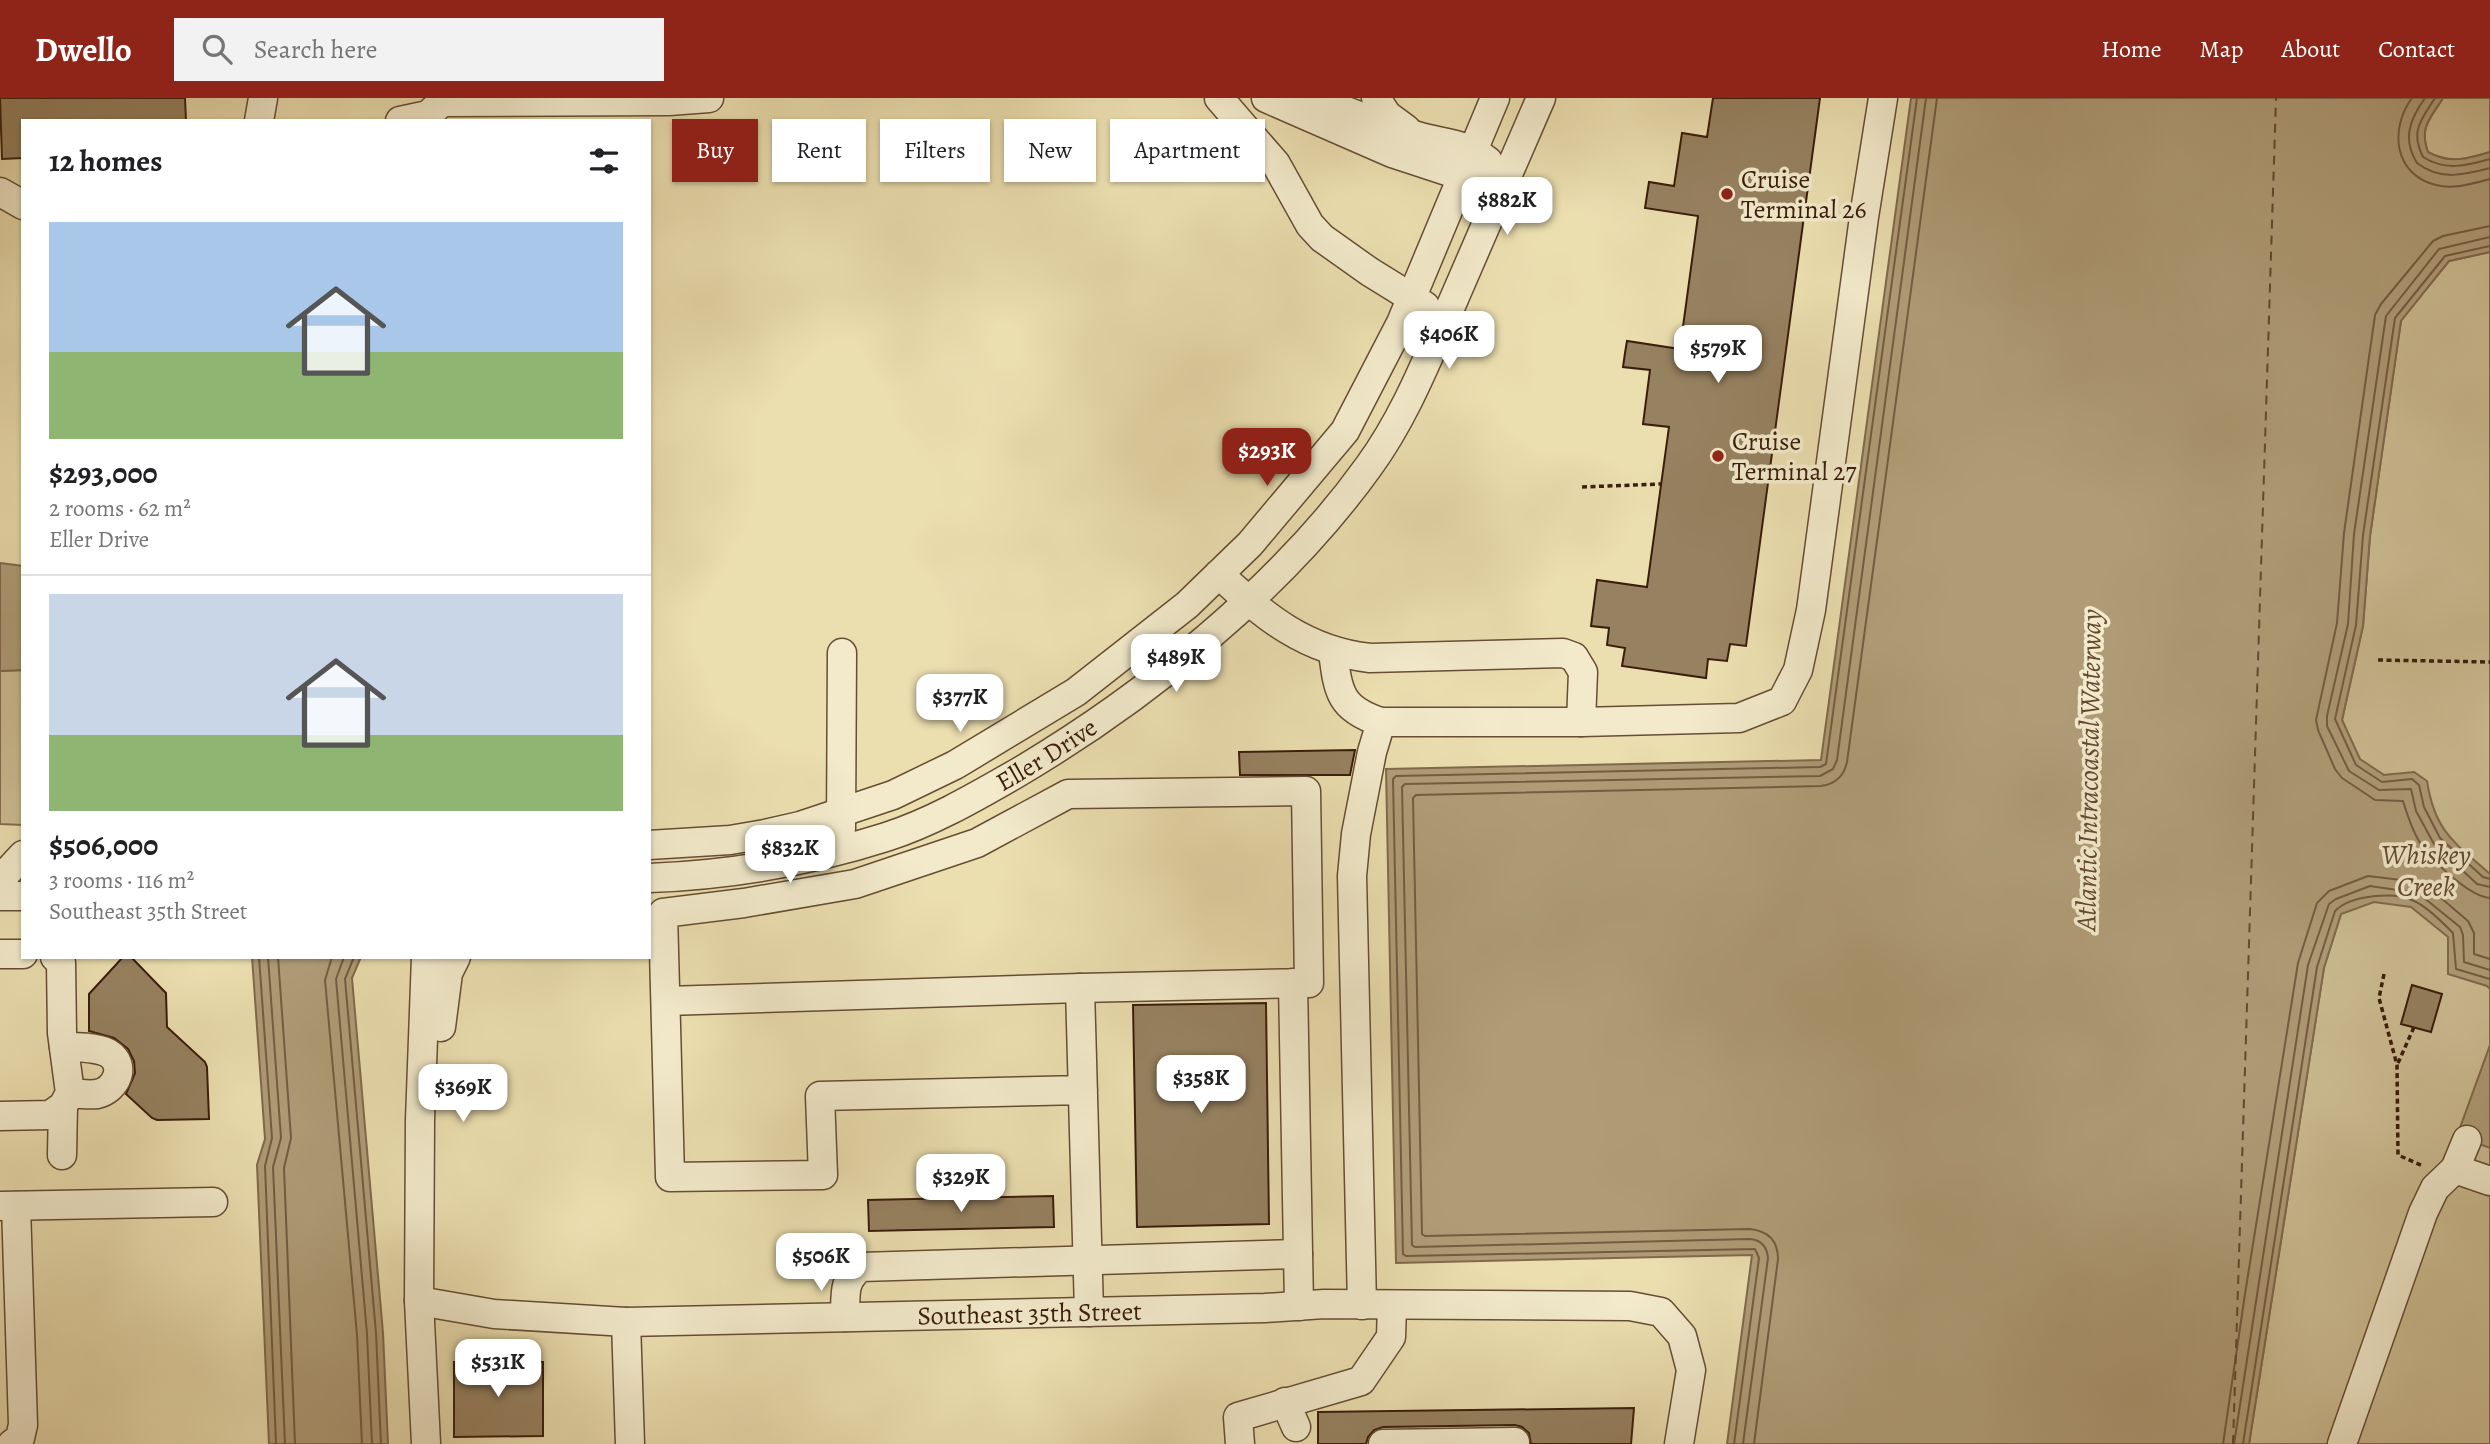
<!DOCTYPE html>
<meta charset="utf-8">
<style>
:root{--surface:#fff;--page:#f2f2f2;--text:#202124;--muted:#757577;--line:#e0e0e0;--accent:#8f2418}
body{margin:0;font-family:Alegreya,serif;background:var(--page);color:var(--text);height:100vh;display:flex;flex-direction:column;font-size:26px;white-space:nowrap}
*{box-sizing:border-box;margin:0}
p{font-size:23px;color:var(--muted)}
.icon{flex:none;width:38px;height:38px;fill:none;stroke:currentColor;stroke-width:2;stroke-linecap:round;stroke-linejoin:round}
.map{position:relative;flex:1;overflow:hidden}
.drawer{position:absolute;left:21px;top:21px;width:630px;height:840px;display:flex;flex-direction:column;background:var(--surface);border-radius:0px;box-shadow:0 2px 5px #0004}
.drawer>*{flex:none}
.banner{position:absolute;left:672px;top:21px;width:665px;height:63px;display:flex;gap:14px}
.price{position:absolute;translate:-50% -60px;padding:0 16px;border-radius:14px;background:#fff;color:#222;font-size:23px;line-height:46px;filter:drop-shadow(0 2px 4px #0008)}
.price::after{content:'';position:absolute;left:50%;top:42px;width:21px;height:16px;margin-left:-10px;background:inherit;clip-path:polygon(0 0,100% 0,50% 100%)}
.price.on{background:var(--accent);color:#fff}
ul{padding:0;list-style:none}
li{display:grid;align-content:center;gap:14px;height:371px;padding:0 28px}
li+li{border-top:2px solid var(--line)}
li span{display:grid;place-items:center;height:217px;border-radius:0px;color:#555}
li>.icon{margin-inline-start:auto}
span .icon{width:126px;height:126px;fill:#fffc;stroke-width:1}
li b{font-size:30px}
h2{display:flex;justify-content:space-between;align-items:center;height:84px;padding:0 28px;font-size:30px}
.tag{padding:0 24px;border-radius:0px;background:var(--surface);box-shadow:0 2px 5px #0004;font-size:24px;line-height:63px}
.tag.on{background:var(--accent);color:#fff}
header{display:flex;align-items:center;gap:42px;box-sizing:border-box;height:98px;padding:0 35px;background:var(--accent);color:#fff}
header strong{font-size:33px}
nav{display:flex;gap:38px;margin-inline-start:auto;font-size:24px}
.search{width:490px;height:63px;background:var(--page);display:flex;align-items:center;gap:18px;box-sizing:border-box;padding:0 24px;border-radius:0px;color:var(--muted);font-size:26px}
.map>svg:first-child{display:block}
</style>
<header>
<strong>Dwello</strong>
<div class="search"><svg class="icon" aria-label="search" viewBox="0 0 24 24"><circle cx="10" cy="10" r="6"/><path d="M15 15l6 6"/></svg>Search here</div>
<nav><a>Home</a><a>Map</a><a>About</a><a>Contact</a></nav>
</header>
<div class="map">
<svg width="2490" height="1346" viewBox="0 0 2490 1346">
<rect width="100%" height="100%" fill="#ebdeaf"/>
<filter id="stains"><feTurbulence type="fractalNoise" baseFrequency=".00286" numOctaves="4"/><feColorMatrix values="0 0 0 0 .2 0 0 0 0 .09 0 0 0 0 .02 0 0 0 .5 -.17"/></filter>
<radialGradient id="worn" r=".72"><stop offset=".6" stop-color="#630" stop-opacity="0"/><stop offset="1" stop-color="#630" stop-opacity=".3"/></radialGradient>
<g fill="#cdbd93" stroke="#846d4f" stroke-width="2">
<path d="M2443 0H2490V54C2467 61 2450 66 2428 55 2419 29 2430 21 2443 0Z"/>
<polygon points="2490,154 2490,1346 2249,1346 2324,869 2341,816 2414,675 2384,677 2359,661 2342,622 2363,528 2370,438 2401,222 2449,163"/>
<polygon points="23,572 23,727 0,726 0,573"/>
</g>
<g fill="#af9c77" stroke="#80694c" stroke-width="2">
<path d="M1911 0H2443C2430 21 2419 29 2428 54 2450 66 2468 61 2490 54V154L2449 163 2401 223 2370 438 2363 528 2342 622 2360 661 2384 677 2414 674 2427 683C2435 734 2454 744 2490 776V891L2487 888 2448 876V839L2411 809 2374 804 2341 816 2324 870 2249 1346H1727L1752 1157 1396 1165 1386 671 1821 662Z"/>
<polygon points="0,465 23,468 23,572 0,573"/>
<polygon points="252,859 361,859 352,880 383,1235 388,1346 269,1346 257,1067 265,1041"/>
<polygon points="2490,947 2490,1050 2457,1038"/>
</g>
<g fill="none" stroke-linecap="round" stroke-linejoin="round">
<g stroke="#745c41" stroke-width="2">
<path d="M2412 0C2389 31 2394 77 2436 87 2453 92 2474 85 2490 81"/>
<path d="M2425 0C2410 21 2402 41 2417 65 2440 83 2464 77 2490 70"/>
<path d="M2435 0C2421 22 2410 33 2423 59 2445 73 2466 68 2490 61"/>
<path d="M2490 128 2443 138 2433 143 2381 206 2375 217 2344 435 2337 525 2316 622 2318 632 2335 671 2342 680 2375 702 2403 703C2408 719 2414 738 2425 752 2437 767 2471 799 2490 800"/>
<polyline points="2490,139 2439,151 2386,218 2354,436 2348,526 2327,618 2327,628 2349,673 2379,692 2411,691 2416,713 2434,746 2477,786 2490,789"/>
<polyline points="2490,148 2445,158 2395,220 2363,437 2356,527 2335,621 2356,667 2382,684 2412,681 2419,687 2424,709 2440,740 2483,779 2490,781"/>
<polyline points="259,859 272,1040 265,1068 276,1346"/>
<polyline points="268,859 281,1040 273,1069 285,1346"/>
<polyline points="278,859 291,1040 284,1070 295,1346"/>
<polyline points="332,859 325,882 357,1237 362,1346"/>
<polyline points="344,859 336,881 367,1236 372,1346"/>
<polyline points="354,859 345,881 376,1235 381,1346"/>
<polyline points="1734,1346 1759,1160 1755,1151 1406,1158 1403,1156 1393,681 1396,678 1820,669 1826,666 1917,0"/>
<path d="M1743 1346 1768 1160C1767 1149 1761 1142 1750 1141L1415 1149 1412 1147 1402 689 1405 686 1820 678 1833 671 1837 662 1926 0"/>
<path d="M1754 1346 1778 1161C1778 1143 1768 1133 1750 1131L1425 1138 1422 1136 1413 700 1416 697 1821 688C1836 686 1844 678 1847 664L1937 0"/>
<polyline points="2223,1346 2245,1196 2298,865 2317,805 2329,793 2368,778 2418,784 2427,788 2468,823 2474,835 2474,856 2490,861"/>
<polyline points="2234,1346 2308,867 2329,806 2336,801 2370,788 2418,795 2460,829 2463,837 2464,864 2490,872"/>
<path d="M2243 1346 2317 869 2335 813C2351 797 2394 793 2414 803 2428 809 2443 825 2453 835L2456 871 2490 881"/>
</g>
<polyline stroke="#634931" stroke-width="2" stroke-dasharray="9 7" stroke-linecap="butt" points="2233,1346 2276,0"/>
</g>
<g fill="#968160" stroke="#3a1d0b" stroke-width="2">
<polygon points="0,0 185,0 186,23 23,23 23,60 2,61"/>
<polygon points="1713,0 1820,0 1746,548 1730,546 1727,563 1708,561 1706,580 1622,568 1625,550 1607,547 1609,530 1591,528 1597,482 1647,489 1669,329 1643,326 1650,272 1623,269 1625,255 1627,243 1680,251 1698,118 1645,110 1649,84 1674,88 1682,35 1707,39"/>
<polygon points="1355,652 1350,677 1240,677 1239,654"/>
<polygon points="123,859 131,859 163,892 166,895 167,929 205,964 207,969 209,1021 157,1022 152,1020 126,996 135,975 134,963 128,951 114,940 89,933 89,896"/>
<polygon points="2412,887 2442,896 2431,934 2401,926"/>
<polygon points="1266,905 1269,1126 1137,1129 1133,907"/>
<polygon points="1053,1098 1054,1129 869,1133 868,1102"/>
<polygon points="454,1264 543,1264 543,1338 454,1339"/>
<polygon points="1634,1310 1631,1346 1531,1346 1529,1335 1522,1329 1515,1327 1383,1329 1374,1332 1368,1339 1366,1346 1318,1346 1318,1314"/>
</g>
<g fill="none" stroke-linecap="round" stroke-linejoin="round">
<g stroke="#664d34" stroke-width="31">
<g id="minor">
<polyline points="1219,0 1276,66 1310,127 1322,140 1370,174 1425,208"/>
<polyline points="1266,0 1392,55 1462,78 1479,78"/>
<path d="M1314 0C1348 14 1382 28 1417 38 1444 46 1466 45 1488 63"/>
<polyline points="1376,0 1387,17 1406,31"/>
<polyline points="259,23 263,0"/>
<polyline points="400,23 428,17 442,4 669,3 709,0"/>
<polyline points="0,94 23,107"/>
<path d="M1219 476C1263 518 1306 553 1370 560L1563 555 1574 559 1583 574 1581 624 1739 620 1782 603 1798 572 1811 512 1864 119 1883 0"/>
<path d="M1333 554C1338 594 1340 611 1381 624H1581"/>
<polyline points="841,731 842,555"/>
<polyline points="649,747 730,742 765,736 800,728 893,697 955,667 1076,594 1187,507 1250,446 1345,333 1401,225 1495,0"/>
<path id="s1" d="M649 780C729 777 811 763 886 739 930 725 972 701 1012 678 1142 602 1281 491 1369 368 1404 320 1426 264 1450 210 1481 140 1511 70 1541 0"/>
<polyline points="0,782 23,757"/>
<polyline points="0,798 23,798"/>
<polyline points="0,856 23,856"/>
<polyline points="426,859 420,1022 419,1203 426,1346"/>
<polyline points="1293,885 1299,1208"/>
<polyline points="666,903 1080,890"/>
<polyline points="441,929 448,875 456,859"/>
<path d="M64 949C77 949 96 949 108 955 128 967 116 992 97 996 89 997 79 996 70 995"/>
<polyline points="1083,992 820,998 823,1077 670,1079 663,815 744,805 855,786 977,745 1068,696 1306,693 1309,885 1080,890 1089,1214"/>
<polyline points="0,1018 50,1017 63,1008 70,995 62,935 61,865 55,859"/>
<polyline points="62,1057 63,1008"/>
<polyline points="2455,1071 2467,1042"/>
<polyline points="0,1108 213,1104"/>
<path id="s2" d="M419 1203 494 1216 626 1224 1265 1210 1324 1206 1630 1208 1661 1214 1682 1238 1691 1272 1679 1346"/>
<polyline points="1362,1207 1352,778 1356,736 1372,654 1381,624"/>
<path d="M845 1219C846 1197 842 1183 861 1169L1298 1156"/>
<polyline points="626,1224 630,1346"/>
<polyline points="1285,1304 1296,1329"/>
<polyline points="12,1346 20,1340 23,1327 16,1108"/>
<polyline points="1240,1346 1238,1319 1361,1283 1391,1239 1392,1207"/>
<polyline points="1383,1346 1515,1344"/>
<polyline points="2342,1346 2423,1115 2435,1090 2455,1071 2490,1083"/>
</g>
</g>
<g stroke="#3a1d0b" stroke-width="3.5" stroke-dasharray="5 3.5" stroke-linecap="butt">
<polyline points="1582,389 1661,386"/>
<polyline points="2378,562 2490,564"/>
<polyline points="2384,876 2379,900 2397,967 2398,1057 2423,1068"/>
<polyline points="2398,965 2414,929"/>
</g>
<use href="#minor" stroke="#f2eacb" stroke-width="28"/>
</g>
<g fill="#8f2418" stroke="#f2eacb" stroke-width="2.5">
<circle cx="1727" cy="96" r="7"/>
<circle cx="1718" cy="358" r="7"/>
</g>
<g text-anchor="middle" stroke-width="7" stroke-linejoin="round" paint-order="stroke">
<g font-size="26" fill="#3a1d0b" stroke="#f2eacb" text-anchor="start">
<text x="1741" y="90">Cruise<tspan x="1741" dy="30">Terminal 26</tspan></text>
<text x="1732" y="352">Cruise<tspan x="1732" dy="30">Terminal 27</tspan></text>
</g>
<g font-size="26" fill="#3a1d0b" stroke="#f2eacb">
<text dy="9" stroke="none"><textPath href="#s1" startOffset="422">Eller Drive</textPath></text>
<text dy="9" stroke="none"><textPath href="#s2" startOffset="612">Southeast 35th Street</textPath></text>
</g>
<g font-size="28" font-style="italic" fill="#634931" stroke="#f2eacb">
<text transform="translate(2088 672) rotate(-89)" y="10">Atlantic Intracoastal Waterway</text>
<text x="2426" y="766">Whiskey<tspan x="2426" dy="32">Creek</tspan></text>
</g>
</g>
<rect width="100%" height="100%" filter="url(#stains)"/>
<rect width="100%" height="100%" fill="url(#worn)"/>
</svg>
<b class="price" style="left:1507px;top:139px">$882K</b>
<b class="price" style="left:1449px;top:273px">$406K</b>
<b class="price" style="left:1718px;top:287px">$579K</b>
<b class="price on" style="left:1267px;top:390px">$293K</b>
<b class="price" style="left:1176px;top:596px">$489K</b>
<b class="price" style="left:960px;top:636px">$377K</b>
<b class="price" style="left:790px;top:787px">$832K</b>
<b class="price" style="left:1201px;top:1017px">$358K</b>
<b class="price" style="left:463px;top:1026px">$369K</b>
<b class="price" style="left:961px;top:1116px">$329K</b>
<b class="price" style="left:821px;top:1195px">$506K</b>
<b class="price" style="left:498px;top:1301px">$531K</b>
<div class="banner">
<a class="tag on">Buy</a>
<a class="tag">Rent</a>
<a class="tag">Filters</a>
<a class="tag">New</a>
<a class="tag">Apartment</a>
</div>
<section class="drawer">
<h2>12 homes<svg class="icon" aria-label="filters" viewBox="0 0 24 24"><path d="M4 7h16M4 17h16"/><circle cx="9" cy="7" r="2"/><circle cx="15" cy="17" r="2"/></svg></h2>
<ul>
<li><span style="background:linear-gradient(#a9c7e8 60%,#8fb573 0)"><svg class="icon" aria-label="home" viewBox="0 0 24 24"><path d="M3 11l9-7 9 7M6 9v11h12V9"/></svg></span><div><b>$293,000</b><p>2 rooms · 62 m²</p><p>Eller Drive</p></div></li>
<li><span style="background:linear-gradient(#c9d6e8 65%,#8fb573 0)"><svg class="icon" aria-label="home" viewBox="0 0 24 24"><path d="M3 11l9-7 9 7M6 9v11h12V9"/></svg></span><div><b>$506,000</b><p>3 rooms · 116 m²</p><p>Southeast 35th Street</p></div></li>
</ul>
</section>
</div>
